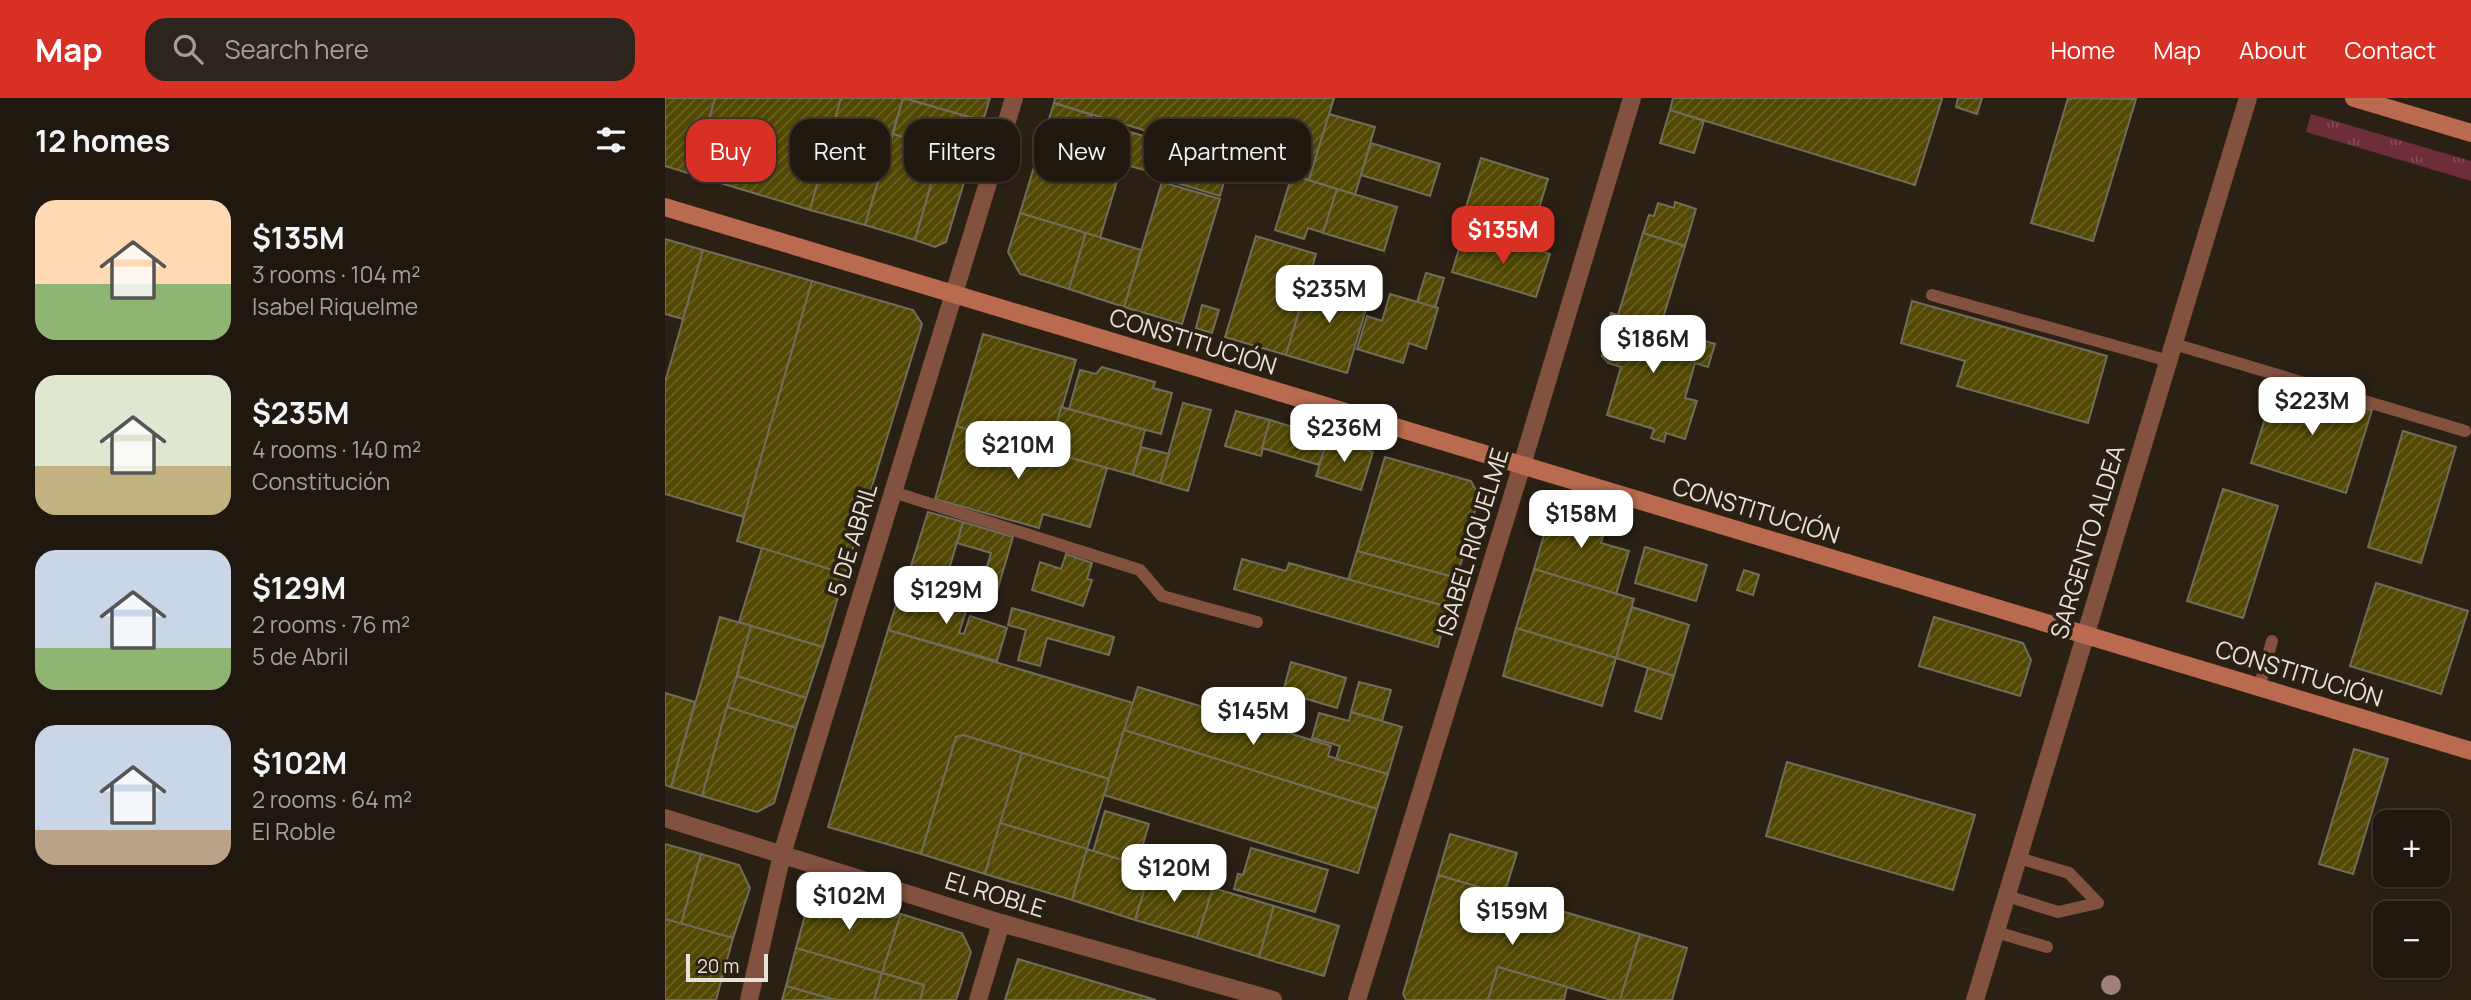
<!DOCTYPE html>
<meta charset="utf-8">
<style>
:root{--surface:#20180f;--page:#2d251d;--text:#f1f3f6;--muted:#a2a09e;--line:#3d372f;--accent:#d93025}
body{margin:0;font-family:Manrope,sans-serif;background:var(--page);color:var(--text);height:100vh;display:flex;flex-direction:column;font-size:26px;white-space:nowrap}
*{box-sizing:border-box;margin:0}
p{font-size:23px;color:var(--muted)}
.icon{flex:none;width:38px;height:38px;fill:none;stroke:currentColor;stroke-width:2;stroke-linecap:round;stroke-linejoin:round}
.map{position:relative;flex:1;overflow:hidden}
.drawer{display:flex;flex-direction:column;background:var(--surface);width:665px}
.drawer>*{flex:none}
.top-card{position:absolute;left:21px;top:21px;width:665px;height:63px;display:flex;gap:14px}
.buttons{position:absolute;left:1708px;top:712px;display:grid;gap:14px}
.buttons a{display:grid;place-items:center;width:77px;height:77px;border-radius:14px;background:var(--surface);box-shadow:0 2px 5px #0004,0 0 0 2px var(--line);font-size:35px}
.scale{position:absolute;left:21px;bottom:18px;width:82px;box-sizing:border-box;padding-left:7px;border:4px solid #e9e2d9;border-top:0;font-size:19px;line-height:24px;white-space:nowrap;color:#e9e2d9;-webkit-text-stroke:5px #2b2014;paint-order:stroke}
.price{position:absolute;translate:-50% -60px;padding:0 16px;border-radius:14px;background:#fff;color:#222;font-size:23px;line-height:46px;filter:drop-shadow(0 2px 4px #0008)}
.price::after{content:'';position:absolute;left:50%;top:42px;width:21px;height:16px;margin-left:-10px;background:inherit;clip-path:polygon(0 0,100% 0,50% 100%)}
.price.selected{background:var(--accent);color:#fff}
ul{padding:0;list-style:none}
li{display:flex;align-items:center;gap:21px;height:175px;padding:0 35px}
li span{display:grid;place-items:center;flex:none;width:196px;height:140px;border-radius:21px;color:#555}
li>.icon{margin-inline-start:auto}
span .icon{width:84px;height:84px;fill:#fffc;stroke-width:1}
li b{font-size:30px}
h2{display:flex;justify-content:space-between;align-items:center;height:84px;padding:0 35px;font-size:30px}
.chip{padding:0 24px;border-radius:21px;background:var(--surface);box-shadow:0 2px 5px #0004,0 0 0 2px var(--line);font-size:24px;line-height:63px}
.chip.selected{background:var(--accent);color:#fff}
header{display:flex;align-items:center;gap:42px;box-sizing:border-box;height:98px;padding:0 35px;background:var(--accent);color:#fff}
header strong{font-size:33px}
nav{display:flex;gap:38px;margin-inline-start:auto;font-size:24px}
.search{width:490px;height:63px;background:var(--page);display:flex;align-items:center;gap:18px;box-sizing:border-box;padding:0 24px;border-radius:21px;color:var(--muted);font-size:26px}
main{display:flex;flex:1;min-height:0}
.map>svg:first-child{display:block}
</style>
<header>
<strong>Map</strong>
<div class="search"><svg class="icon" aria-label="search" viewBox="0 0 24 24"><circle cx="10" cy="10" r="6"/><path d="M15 15l6 6"/></svg>Search here</div>
<nav><a>Home</a><a>Map</a><a>About</a><a>Contact</a></nav>
</header>
<main>
<section class="drawer">
<h2>12 homes<svg class="icon" aria-label="filters" viewBox="0 0 24 24"><path d="M4 7h16M4 17h16"/><circle cx="9" cy="7" r="2"/><circle cx="15" cy="17" r="2"/></svg></h2>
<ul>
<li><span style="background:linear-gradient(#ffd9b3 60%,#8fb573 0)"><svg class="icon" aria-label="home" viewBox="0 0 24 24"><path d="M3 11l9-7 9 7M6 9v11h12V9"/></svg></span><div><b>$135M</b><p>3 rooms · 104 m²</p><p>Isabel Riquelme</p></div></li>
<li><span style="background:linear-gradient(#dfe7d0 65%,#c2b280 0)"><svg class="icon" aria-label="home" viewBox="0 0 24 24"><path d="M3 11l9-7 9 7M6 9v11h12V9"/></svg></span><div><b>$235M</b><p>4 rooms · 140 m²</p><p>Constitución</p></div></li>
<li><span style="background:linear-gradient(#c9d6e8 70%,#8fb573 0)"><svg class="icon" aria-label="home" viewBox="0 0 24 24"><path d="M3 11l9-7 9 7M6 9v11h12V9"/></svg></span><div><b>$129M</b><p>2 rooms · 76 m²</p><p>5 de Abril</p></div></li>
<li><span style="background:linear-gradient(#c9d6e8 75%,#b9a48a 0)"><svg class="icon" aria-label="home" viewBox="0 0 24 24"><path d="M3 11l9-7 9 7M6 9v11h12V9"/></svg></span><div><b>$102M</b><p>2 rooms · 64 m²</p><p>El Roble</p></div></li>
</ul>
</section>
<div class="map">
<svg width="1806" height="902" viewBox="0 0 1806 902">
<defs>
<pattern id="grass-tufts" width="24" height="20" patternUnits="userSpaceOnUse" patternTransform="scale(1.75)"><rect width="24" height="20" fill="#6d2d39"/><path d="M3 7l-1-3M5 7V3M7 7l1-3M15 17l-1-3M17 17v-4M19 17l1-3" fill="none" stroke="#824b55"/></pattern>
<pattern id="building-hatch" width="6" height="6" patternUnits="userSpaceOnUse" patternTransform="scale(1.75)"><rect width="6" height="6" fill="#524803"/><path d="M-1 1l2-2M0 6l6-6M5 7l2-2" fill="none" stroke="#6b6227"/></pattern>
</defs>
<rect width="100%" height="100%" fill="#2b2014"/>
<polygon fill="url(#grass-tufts)" points="1646,16 1806,63 1806,83 1641,34"/>
<g fill="url(#building-hatch)" stroke="#706d5b" stroke-width="2">
<polygon points="0,0 50,0 29,77 0,68"/>
<polygon points="50,0 176,0 145,112 29,77"/>
<polygon points="176,0 238,0 200,127 145,112"/>
<polygon points="238,0 325,0 318,23"/>
<polygon points="238,0 318,23 306,61 228,36"/>
<polygon points="390,0 669,0 644,82 389,5"/>
<polygon points="1008,0 1275,0 1277,1 1250,87 1005,12"/>
<polygon points="1293,0 1317,0 1312,16 1291,9"/>
<polygon points="1403,0 1471,1 1428,143 1366,125"/>
<polygon points="389,5 427,17 415,57 376,46"/>
<polygon points="1005,12 1039,23 1029,55 995,45"/>
<polygon points="664,16 710,29 690,97 644,82"/>
<polygon points="441,27 489,41 479,72 431,58"/>
<polygon points="228,36 276,52 250,142 200,127"/>
<polygon points="706,45 775,66 765,98 696,77"/>
<polygon points="376,46 456,70 435,140 355,115"/>
<polygon points="490,51 562,73 555,98 482,76"/>
<polygon points="276,52 306,61 281,144 270,149 250,142"/>
<polygon points="816,60 883,81 862,149 795,129"/>
<polygon points="627,77 672,91 659,135 643,130 639,141 610,132"/>
<polygon points="497,84 555,101 517,226 459,209"/>
<polygon points="672,91 732,109 719,153 658,135"/>
<polygon points="1010,104 1031,111 1020,148 978,135 984,117 989,118 993,105 1009,110"/>
<polygon points="355,115 421,135 404,191 355,176 343,154"/>
<polygon points="421,135 476,152 459,209 404,191"/>
<polygon points="978,135 1020,148 995,230 953,217"/>
<polygon points="591,138 651,156 621,257 560,239"/>
<polygon points="0,141 38,152 18,221 0,216"/>
<polygon points="797,141 837,153 840,142 885,156 871,199 787,174"/>
<polygon points="38,152 147,183 79,419 0,396 0,284"/>
<polygon points="761,175 779,180 770,210 752,204"/>
<polygon points="681,177 700,183 696,199 704,201 682,275 621,257 643,184 675,194"/>
<polygon points="147,183 248,212 257,226 180,476 72,443"/>
<polygon points="725,196 773,210 761,251 744,245 738,265 692,251 702,218 717,223"/>
<polygon points="1247,203 1442,258 1423,325 1292,288 1300,263 1236,245"/>
<polygon points="537,207 554,212 547,235 531,230"/>
<polygon points="946,215 1050,246 1043,269 1030,265 1020,300 1032,303 1020,341 1001,335 999,344 986,340 989,331 942,317 956,269 943,265 937,258 944,236 940,235"/>
<polygon points="318,236 411,262 384,354 291,328"/>
<polygon points="437,269 490,284 488,290 507,295 496,336 404,311 415,272 431,276"/>
<polygon points="1612,283 1707,312 1681,395 1586,365"/>
<polygon points="518,305 546,312 523,393 495,385"/>
<polygon points="396,309 480,332 468,377 384,354"/>
<polygon points="571,313 605,322 596,358 560,348"/>
<polygon points="605,322 663,340 654,367 597,350"/>
<polygon points="291,328 442,370 425,429 378,416 374,430 270,401"/>
<polygon points="1738,333 1791,349 1756,465 1703,449"/>
<polygon points="663,340 708,354 696,392 651,378"/>
<polygon points="476,349 504,356 495,385 468,377"/>
<polygon points="720,359 806,383 814,398 792,480 692,453"/>
<polygon points="1558,391 1613,408 1578,520 1522,503"/>
<polygon points="902,407 944,419 936,445 964,453 951,496 869,471 885,416"/>
<polygon points="263,414 298,424 280,485 244,474"/>
<polygon points="298,424 348,439 330,500 314,496 326,455 292,445"/>
<polygon points="980,449 1042,467 1031,503 970,485"/>
<polygon points="97,450 180,476 158,549 74,524"/>
<polygon points="692,453 792,480 783,509 683,482"/>
<polygon points="401,456 427,465 422,481 427,482 418,508 367,492 375,464 396,471"/>
<polygon points="577,461 621,473 624,465 783,509 773,549 569,491"/>
<polygon points="869,471 969,501 951,560 851,530"/>
<polygon points="1079,472 1094,477 1088,497 1072,492"/>
<polygon points="1711,485 1803,513 1776,596 1685,568"/>
<polygon points="236,491 302,510 294,535 299,536 305,518 342,530 332,563 223,532"/>
<polygon points="967,509 1024,527 1009,578 951,560"/>
<polygon points="347,510 449,539 444,557 382,540 375,568 353,562 361,532 343,527"/>
<polygon points="55,519 86,528 37,698 6,689"/>
<polygon points="1269,519 1358,545 1366,562 1355,598 1254,568"/>
<polygon points="86,528 158,549 141,600 72,578"/>
<polygon points="851,530 951,560 937,608 838,578"/>
<polygon points="223,532 468,605 444,681 298,637 291,639 256,756 163,729"/>
<polygon points="626,564 681,580 672,610 618,594"/>
<polygon points="983,570 1009,578 996,621 970,613"/>
<polygon points="72,578 141,600 131,630 62,609"/>
<polygon points="694,584 726,592 717,623 686,614"/>
<polygon points="473,589 666,648 663,658 723,676 712,711 459,632"/>
<polygon points="0,595 30,604 6,689 0,687"/>
<polygon points="62,609 131,630 109,705 92,714 37,698"/>
<polygon points="686,614 737,629 723,676 671,661 675,648 647,640 654,615 684,623"/>
<polygon points="459,632 712,711 693,775 439,697"/>
<polygon points="298,637 357,655 320,776 256,756 291,639"/>
<polygon points="1689,651 1723,661 1688,776 1654,766"/>
<polygon points="357,655 444,681 422,751 335,725"/>
<polygon points="1122,664 1310,717 1288,792 1101,738"/>
<polygon points="440,713 484,726 472,766 428,754"/>
<polygon points="335,725 422,751 407,802 320,776"/>
<polygon points="785,736 852,755 839,797 773,777"/>
<polygon points="0,746 36,756 16,826 0,821"/>
<polygon points="586,750 663,772 650,814 569,791 573,776 578,777"/>
<polygon points="422,751 486,771 470,822 407,802"/>
<polygon points="36,756 74,767 85,790 68,840 16,826"/>
<polygon points="486,771 548,790 532,840 470,822"/>
<polygon points="773,777 975,836 955,902 946,902 833,869 823,902 741,902 738,896"/>
<polygon points="548,790 609,808 594,859 532,840"/>
<polygon points="172,796 236,816 217,875 131,850 142,810"/>
<polygon points="609,808 674,828 659,878 594,859"/>
<polygon points="236,816 297,835 306,854 291,902 255,902 259,887 217,875"/>
<polygon points="0,821 68,840 51,902 0,902"/>
<polygon points="975,836 1022,850 1007,902 955,902"/>
<polygon points="131,850 217,875 209,902 170,902 121,888"/>
<polygon points="353,861 491,902 340,902"/>
<polygon points="833,869 902,889 899,902 823,902"/>
<polygon points="217,875 259,887 255,902 209,902"/>
<polygon points="121,888 170,902 117,902"/>
</g>
<g fill="none" stroke-linecap="round" stroke-linejoin="round">
<g stroke="#835140" stroke-width="12">
<polyline points="1267,197 1504,263"/>
<polyline points="1509,246 1800,333"/>
<polyline points="228,394 475,472 497,498 592,524"/>
<polyline points="1594,590 1607,543"/>
<polyline points="1342,798 1393,814 1433,805 1404,775 1354,760"/>
<polyline points="1331,834 1382,849"/>
</g>
<polyline stroke="#835140" stroke-width="18" points="313,902 336,825"/>
<polyline stroke="#835140" stroke-width="18" points="1310,902 1583,0"/>
<g stroke="#835140" stroke-width="18">
<polyline points="0,720 336,825 608,902"/>
<polyline points="84,902 117,756 349,0"/>
<polyline points="692,902 857,367 967,0"/>
</g>
<g stroke="#ba6a4e" stroke-width="18">
<polyline points="1689,0 1806,35"/>
<polyline points="0,109 1806,653"/>
</g>
</g>
<circle fill="#9e807d" cx="1446" cy="887" r="10"/>
<g text-anchor="middle" stroke-width="7" stroke-linejoin="round" paint-order="stroke">
<g font-size="24" fill="#e9e2d9" stroke="#2b2014">
<text transform="translate(528 244) rotate(17)" y="8">CONSTITUCIÓN</text>
<text transform="translate(1091 413) rotate(17)" y="8">CONSTITUCIÓN</text>
<text transform="translate(188 442) rotate(-73)" y="8">5 DE ABRIL</text>
<text transform="translate(808 444) rotate(-73)" y="8">ISABEL RIQUELME</text>
<text transform="translate(1423 444) rotate(-73)" y="8">SARGENTO ALDEA</text>
<text transform="translate(1634 576) rotate(17)" y="8">CONSTITUCIÓN</text>
<text transform="translate(330 797) rotate(17)" y="8">EL ROBLE</text>
</g>
</g>
</svg>
<div class="buttons">
<a>+</a>
<a>−</a>
</div>
<div class="scale">20 m</div>
<b class="price selected" style="left:838px;top:168px">$135M</b>
<b class="price" style="left:664px;top:227px">$235M</b>
<b class="price" style="left:988px;top:277px">$186M</b>
<b class="price" style="left:1647px;top:339px">$223M</b>
<b class="price" style="left:679px;top:366px">$236M</b>
<b class="price" style="left:353px;top:383px">$210M</b>
<b class="price" style="left:916px;top:452px">$158M</b>
<b class="price" style="left:281px;top:528px">$129M</b>
<b class="price" style="left:588px;top:649px">$145M</b>
<b class="price" style="left:509px;top:806px">$120M</b>
<b class="price" style="left:184px;top:834px">$102M</b>
<b class="price" style="left:847px;top:849px">$159M</b>
<div class="top-card">
<a class="chip selected">Buy</a>
<a class="chip">Rent</a>
<a class="chip">Filters</a>
<a class="chip">New</a>
<a class="chip">Apartment</a>
</div>
</div>
</main>
